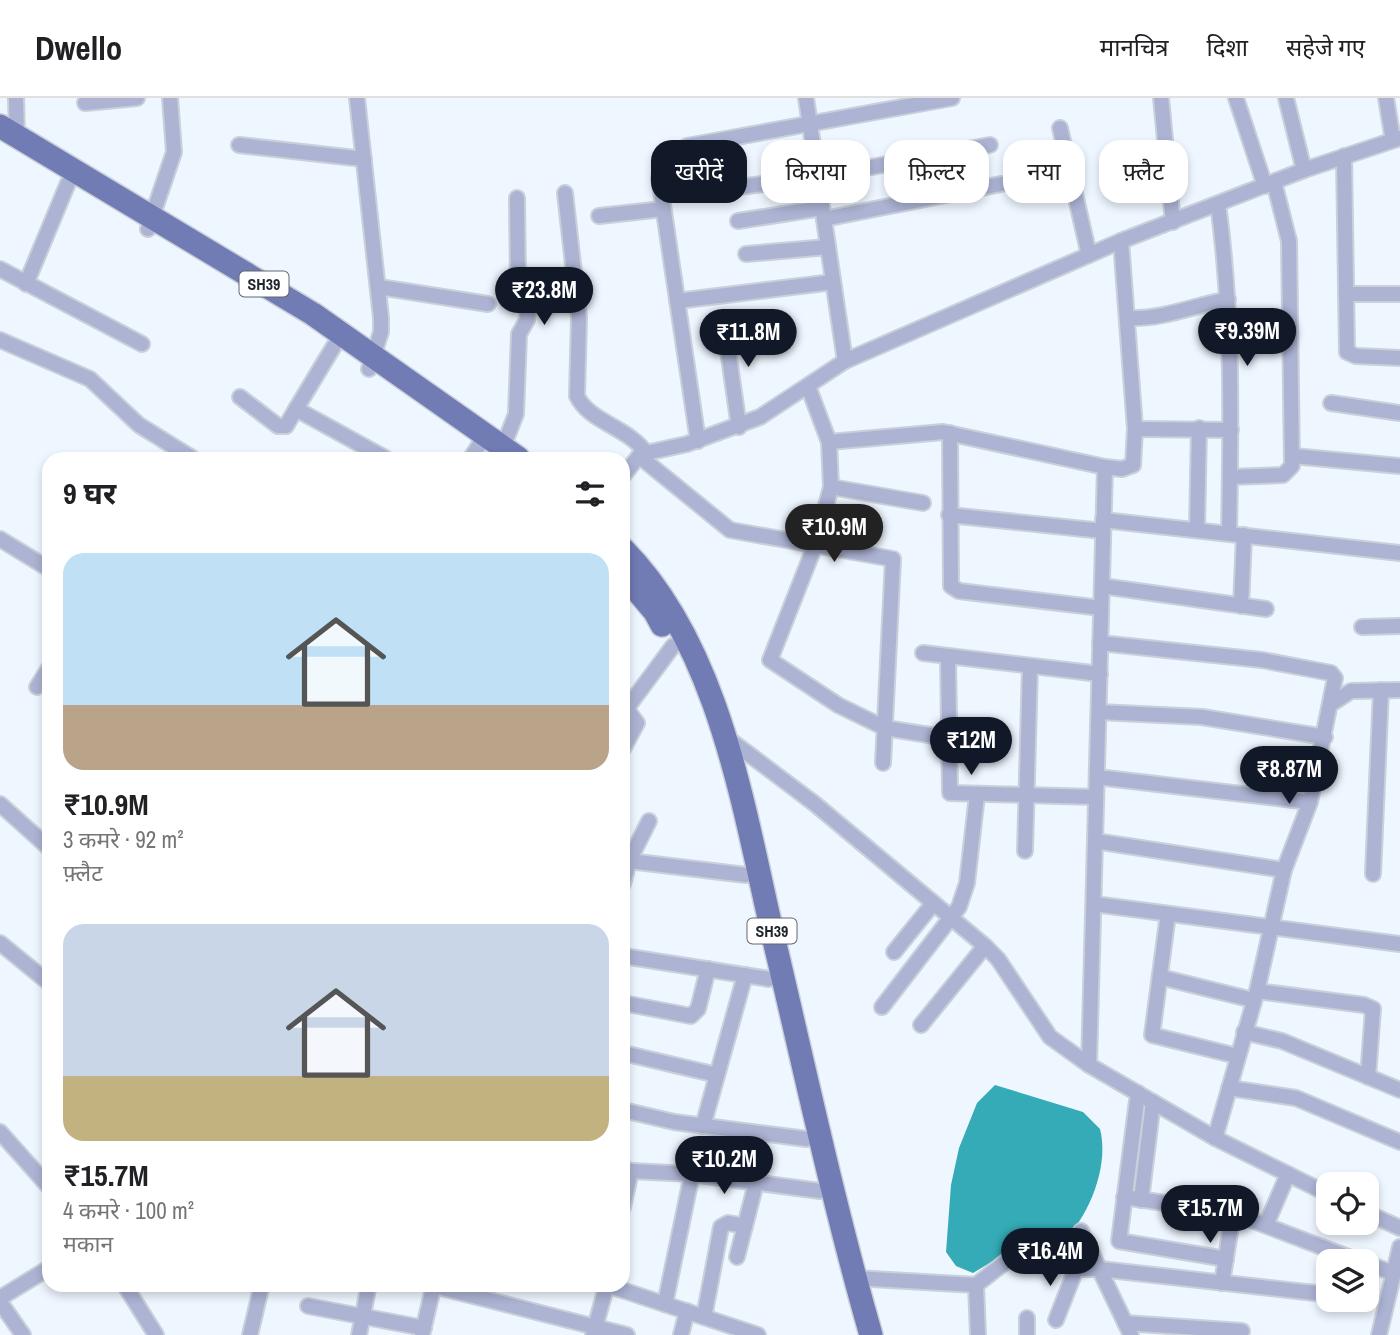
<!DOCTYPE html>
<html lang="hi">
<meta charset="utf-8">
<style>
:root{--surface:#fff;--page:#f6f6f6;--text:#202124;--muted:#757577;--line:#e0e0e0;--accent:#111827}
body{margin:0;font-family:"Archivo Narrow","Noto Sans Devanagari",sans-serif;background:var(--page);color:var(--text);height:100vh;display:flex;flex-direction:column;font-size:26px;white-space:nowrap}
*{box-sizing:border-box;margin:0}
p{font-size:23px;color:var(--muted)}
.icon{flex:none;width:38px;height:38px;fill:none;stroke:currentColor;stroke-width:2;stroke-linecap:round;stroke-linejoin:round}
.map{position:relative;flex:1;overflow:hidden}
.sheet{position:absolute;left:42px;top:354px;width:588px;height:840px;display:flex;flex-direction:column;background:var(--surface);border-radius:21px;box-shadow:0 4px 10px #0003}
.sheet>*{flex:none}
.banner{position:absolute;left:651px;top:42px;width:644px;height:63px;display:flex;gap:14px}
.buttons{position:absolute;left:1316px;top:1074px;display:grid;gap:14px}
.buttons a{display:grid;place-items:center;width:63px;height:63px;border-radius:14px;background:var(--surface);box-shadow:0 4px 10px #0003;font-size:35px}
.price{position:absolute;translate:-50% -60px;padding:0 16px;border-radius:24px;background:var(--accent);color:#fff;font-size:23px;line-height:46px;filter:drop-shadow(0 2px 4px #0008)}
.price::after{content:'';position:absolute;left:50%;top:42px;width:21px;height:16px;margin-left:-10px;background:inherit;clip-path:polygon(0 0,100% 0,50% 100%)}
.price.on{background:#222;color:#fff}
ul{padding:0;list-style:none}
li{display:grid;align-content:center;gap:14px;height:371px;padding:0 21px}
li span{display:grid;place-items:center;height:217px;border-radius:21px;color:#555}
li>.icon{margin-inline-start:auto}
span .icon{width:126px;height:126px;fill:#fffc;stroke-width:1}
li b{font-size:30px}
h2{display:flex;justify-content:space-between;align-items:center;height:84px;padding:0 21px;font-size:30px}
.chip{padding:0 24px;border-radius:21px;background:var(--surface);box-shadow:0 4px 10px #0003;font-size:24px;line-height:63px}
.chip.on{background:var(--accent);color:#fff}
header{display:flex;align-items:center;gap:42px;box-sizing:border-box;height:98px;padding:0 35px;background:var(--surface);border-bottom:2px solid var(--line)}
header strong{font-size:33px}
nav{display:flex;gap:38px;margin-inline-start:auto;font-size:24px}
.map>svg:first-child{display:block}
</style>
<header>
<strong>Dwello</strong>
<nav><a>मानचित्र</a><a>दिशा</a><a>सहेजे गए</a></nav>
</header>
<div class="map">
<svg width="1400" height="1237" viewBox="0 0 1400 1237">
<rect width="100%" height="100%" fill="#eef6ff"/>
<path fill="#34abb6" d="M995 987 1083 1014 1100 1031C1110 1070 1087 1123 1058 1149L1013 1151 973 1175 956 1168 946 1154 951 1087 959 1050 977 1005Z"/>
<g fill="none" stroke-linecap="round" stroke-linejoin="round">
<g stroke="#c9d0d9" stroke-width="18">
<g id="minor">
<polyline points="16,0 17,38"/>
<polyline points="357,0 381,220 381,234 369,271"/>
<polyline points="806,0 845,263"/>
<polyline points="1161,0 1173,124"/>
<polyline points="1236,0 1265,88"/>
<polyline points="1286,0 1304,72"/>
<polyline points="1386,0 1393,42"/>
<polyline points="85,5 137,0"/>
<polyline points="1060,30 1089,157"/>
<polyline points="239,47 364,61"/>
<polyline points="687,48 952,0"/>
<polyline points="1344,58 1347,254 1356,258 1400,260"/>
<polyline points="659,80 698,343"/>
<polyline points="723,91 818,79 990,47"/>
<path d="M565 95 579 220 577 298C589 324 628 329 646 355"/>
<path d="M1218 106C1233 216 1231 326 1229 436"/>
<polyline points="599,118 663,111"/>
<polyline points="824,121 1001,86"/>
<polyline points="738,123 822,110"/>
<polyline points="148,131 174,54 170,0"/>
<polyline points="746,156 828,149"/>
<polyline points="0,171 142,246"/>
<polyline points="26,186 68,85"/>
<polyline points="379,189 488,206"/>
<polyline points="1346,196 1400,196"/>
<polyline points="677,203 833,184"/>
<path d="M1129 220C1164 221 1193 208 1228 201"/>
<polyline points="0,242 90,281 139,327 192,360"/>
<polyline points="808,288 829,344 831,389 816,445 770,562 838,607 885,630 948,640"/>
<polyline points="240,299 278,328 286,328 296,311 385,360"/>
<polyline points="1331,305 1400,315"/>
<polyline points="296,311 334,248"/>
<polyline points="739,329 726,239 734,234 776,228"/>
<polyline points="1135,331 1231,332"/>
<polyline points="950,335 951,488 959,493 1101,510"/>
<polyline points="829,344 943,334 1105,369"/>
<polyline points="503,349 516,316 519,236 527,222 529,197 518,186 517,100"/>
<polyline points="639,358 730,432 893,461 883,665"/>
<polyline points="1293,358 1400,368"/>
<polyline points="471,360 486,336"/>
<polyline points="623,378 639,358 646,355 687,346 760,319 845,263 1121,143 1304,72 1400,40"/>
<polyline points="1230,379 1283,377 1292,368 1289,143 1274,84"/>
<polyline points="831,389 923,405"/>
<polyline points="949,417 1103,433"/>
<polyline points="1103,422 1400,455"/>
<polyline points="1197,432 1199,330"/>
<polyline points="0,441 49,471"/>
<polyline points="1102,488 1266,511"/>
<polyline points="1241,508 1244,437"/>
<polyline points="1362,529 1400,528"/>
<polyline points="1100,545 1262,562 1331,575 1335,580 1310,704 1284,772 1257,893 1215,1040"/>
<polyline points="923,555 1100,576"/>
<polyline points="948,558 950,695 1096,699"/>
<polyline points="37,589 49,570"/>
<polyline points="623,606 637,625 623,651"/>
<polyline points="1331,606 1351,593 1400,592"/>
<polyline points="627,610 673,548"/>
<polyline points="1099,614 1202,619 1325,639"/>
<polyline points="726,639 815,706 985,848 998,861 1050,939 1089,967 1215,1040 1328,1096"/>
<polyline points="1097,679 1310,704"/>
<polyline points="0,706 49,750"/>
<polyline points="649,723 629,763 746,777"/>
<polyline points="1095,743 1284,772"/>
<polyline points="1025,753 1030,568"/>
<polyline points="1373,776 1381,592"/>
<polyline points="623,786 629,763"/>
<polyline points="1094,806 1400,846"/>
<polyline points="1168,816 1152,937 1237,958"/>
<polyline points="0,845 49,885"/>
<polyline points="894,854 932,807"/>
<polyline points="623,858 769,881"/>
<polyline points="1160,879 1253,902"/>
<polyline points="1257,893 1364,907 1373,911 1368,979"/>
<polyline points="623,905 691,918 698,911 708,871"/>
<polyline points="882,909 959,809 967,785 977,697"/>
<polyline points="921,927 985,848"/>
<polyline points="1244,934 1282,943 1400,992"/>
<polyline points="623,955 717,977"/>
<polyline points="1089,967 1105,369 1122,371 1133,367 1135,331 1121,143"/>
<polyline points="1229,990 1296,1000 1400,1044"/>
<polyline points="1138,995 1119,1143 1226,1161"/>
<polyline points="623,1012 674,1024 807,1041"/>
<polyline points="703,1028 745,877"/>
<polyline points="0,1034 49,1089"/>
<polyline points="631,1073 692,1076 820,1093"/>
<polyline points="1124,1099 1233,1115 1361,1164"/>
<polyline points="1141,1102 1153,1004"/>
<polyline points="623,1109 631,1073 624,1071"/>
<polyline points="1367,1115 1400,1130"/>
<polyline points="1266,1127 1288,1076"/>
<polyline points="1081,1133 1131,1237"/>
<polyline points="737,1159 756,1085"/>
<polyline points="1367,1166 1394,1175"/>
<polyline points="855,1180 976,1187 978,1237"/>
<polyline points="1222,1185 1233,1115"/>
<polyline points="124,1186 156,1237"/>
<polyline points="607,1187 758,1237"/>
<polyline points="976,1187 1013,1158 1038,1158 1076,1171 1100,1171 1324,1196"/>
<polyline points="434,1188 627,1237"/>
<polyline points="0,1200 49,1170"/>
<polyline points="0,1204 23,1237"/>
<polyline points="665,1206 692,1076"/>
<polyline points="308,1208 424,1230"/>
<polyline points="704,1219 721,1129 728,1125 745,1128"/>
<polyline points="1056,1222 1076,1171"/>
<polyline points="1125,1225 1242,1233"/>
<polyline points="250,1237 262,1186"/>
<polyline points="359,1237 369,1186"/>
<polyline points="422,1237 434,1186"/>
<polyline points="593,1237 607,1186"/>
<polyline points="681,1237 687,1213"/>
<polyline points="1027,1237 1027,1220"/>
<polyline points="1379,1237 1400,1149"/>
</g>
</g>
<g stroke="#c9d0d9" stroke-width="26">
<g id="primary">
<polyline points="0,28 313,216 518,360"/>
<path d="M623 451C721 550 744 715 775 846 806 977 834 1108 871 1237"/>
<polyline points="623,476 655,514 662,527"/>
</g>
</g>
<use href="#minor" stroke="#acb3d3" stroke-width="14"/>
<use href="#primary" stroke="#717bb4" stroke-width="23"/>
</g>
<g text-anchor="middle" stroke-width="5" stroke-linejoin="round" paint-order="stroke">
<g fill="#fff" stroke="#62666c" stroke-width="2">
<rect x="239.5" y="173.5" width="49" height="25" rx="5"/>
<rect x="747.5" y="820.5" width="49" height="25" rx="5"/>
</g>
<g font-size="16" font-weight="bold" fill="#1e252d">
<text x="264" y="192">SH39</text>
<text x="772" y="839">SH39</text>
</g>
</g>
</svg>
<div class="buttons">
<a><svg class="icon" aria-label="locate" viewBox="0 0 24 24"><circle cx="12" cy="12" r="6"/><path d="M12 2v4M12 18v4M2 12h4M18 12h4"/></svg></a>
<a><svg class="icon" aria-label="layers" viewBox="0 0 24 24"><path d="M12 4l9 5-9 5-9-5zM3 14l9 5 9-5"/></svg></a>
</div>
<b class="price" style="left:544px;top:229px">₹23.8M</b>
<b class="price" style="left:1247px;top:270px">₹9.39M</b>
<b class="price" style="left:748px;top:271px">₹11.8M</b>
<b class="price on" style="left:834px;top:466px">₹10.9M</b>
<b class="price" style="left:971px;top:679px">₹12M</b>
<b class="price" style="left:1289px;top:708px">₹8.87M</b>
<b class="price" style="left:724px;top:1098px">₹10.2M</b>
<b class="price" style="left:1210px;top:1147px">₹15.7M</b>
<b class="price" style="left:1050px;top:1190px">₹16.4M</b>
<div class="banner">
<a class="chip on">खरीदें</a>
<a class="chip">किराया</a>
<a class="chip">फ़िल्टर</a>
<a class="chip">नया</a>
<a class="chip">फ़्लैट</a>
</div>
<section class="sheet">
<h2>9 घर<svg class="icon" aria-label="filters" viewBox="0 0 24 24"><path d="M4 7h16M4 17h16"/><circle cx="9" cy="7" r="2"/><circle cx="15" cy="17" r="2"/></svg></h2>
<ul>
<li><span style="background:linear-gradient(#bfe0f5 70%,#b9a48a 0)"><svg class="icon" aria-label="home" viewBox="0 0 24 24"><path d="M3 11l9-7 9 7M6 9v11h12V9"/></svg></span><div><b>₹10.9M</b><p>3 कमरे · 92 m²</p><p>फ़्लैट</p></div></li>
<li><span style="background:linear-gradient(#c9d6e8 70%,#c2b280 0)"><svg class="icon" aria-label="home" viewBox="0 0 24 24"><path d="M3 11l9-7 9 7M6 9v11h12V9"/></svg></span><div><b>₹15.7M</b><p>4 कमरे · 100 m²</p><p>मकान</p></div></li>
</ul>
</section>
</div>
